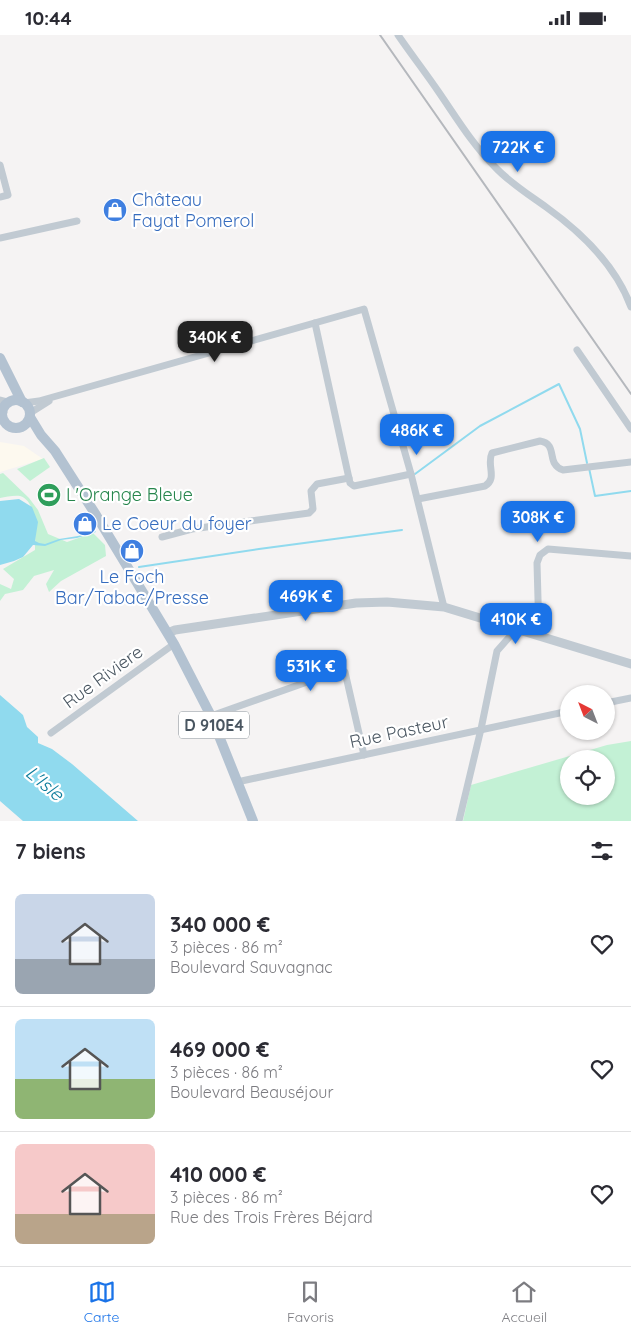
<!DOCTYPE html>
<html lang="fr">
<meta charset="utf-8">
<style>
:root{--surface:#fff;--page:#f7f7f7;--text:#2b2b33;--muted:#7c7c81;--line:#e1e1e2;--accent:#1a73e8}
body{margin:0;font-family:Quicksand,sans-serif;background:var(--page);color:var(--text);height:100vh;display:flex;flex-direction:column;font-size:19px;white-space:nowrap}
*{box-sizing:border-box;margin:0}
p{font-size:16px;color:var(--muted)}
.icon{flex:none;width:28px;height:28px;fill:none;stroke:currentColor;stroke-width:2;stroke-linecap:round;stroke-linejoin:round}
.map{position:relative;height:786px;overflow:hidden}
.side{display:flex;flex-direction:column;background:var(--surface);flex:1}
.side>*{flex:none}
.needle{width:32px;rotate:318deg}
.tools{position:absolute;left:560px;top:650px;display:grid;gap:10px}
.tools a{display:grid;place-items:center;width:55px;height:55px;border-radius:50%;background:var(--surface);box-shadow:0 1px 4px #0004;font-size:25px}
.price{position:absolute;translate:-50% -42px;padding:0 11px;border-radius:10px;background:var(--accent);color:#fff;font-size:16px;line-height:32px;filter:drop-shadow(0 1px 2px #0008)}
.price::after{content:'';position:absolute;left:50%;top:30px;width:15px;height:11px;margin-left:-8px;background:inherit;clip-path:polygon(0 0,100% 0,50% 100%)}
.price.selected{background:#222;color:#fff}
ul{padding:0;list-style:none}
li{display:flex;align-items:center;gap:15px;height:125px;padding:0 15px}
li+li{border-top:1px solid var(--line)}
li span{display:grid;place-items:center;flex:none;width:140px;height:100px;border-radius:8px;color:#555}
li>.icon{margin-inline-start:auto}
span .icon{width:60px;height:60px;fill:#fffc;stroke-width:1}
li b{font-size:21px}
h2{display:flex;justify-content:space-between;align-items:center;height:60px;padding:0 15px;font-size:21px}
.status{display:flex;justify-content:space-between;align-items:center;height:35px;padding:0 25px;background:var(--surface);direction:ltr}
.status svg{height:14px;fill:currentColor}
.menu{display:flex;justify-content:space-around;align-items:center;height:70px;border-top:1px solid var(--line);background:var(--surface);font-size:14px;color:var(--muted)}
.menu a{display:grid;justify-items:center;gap:2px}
.menu .selected{color:var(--accent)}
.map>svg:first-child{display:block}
</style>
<div class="status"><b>10:44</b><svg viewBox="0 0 49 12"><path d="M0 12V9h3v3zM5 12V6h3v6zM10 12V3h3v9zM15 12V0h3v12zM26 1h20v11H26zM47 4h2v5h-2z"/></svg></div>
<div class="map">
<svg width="631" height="786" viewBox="0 0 631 786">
<rect width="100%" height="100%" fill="#f5f3f3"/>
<polygon fill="#fdf9ef" points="0,407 24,411 43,424 0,437"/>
<g fill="#c3f1d5" fill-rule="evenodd">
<polygon points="44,423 50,432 30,446 17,434"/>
<path d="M3 438 29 463 38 475 48 499 67 507 93 498 105 510 106 521 61 546 49 557 46 549 54 535 34 541 23 555 5 559 0 566V549L11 554 14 544 3 534 35 515C35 501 38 466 20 461 14 460 6 462 0 463V439Z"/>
<path d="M631 706V786H463L471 750 607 710ZM569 724H606V761H569Z"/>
</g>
<g fill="#90daee">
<polygon points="19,464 32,472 38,487 35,506 39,508 45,509 59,504 78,501 95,496 96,497 77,503 61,505 45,511 33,510 23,522 14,526 0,530 0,466"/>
<polygon points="0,660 23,680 27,692 38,702 38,708 52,714 72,729 138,786 23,786 0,766"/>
</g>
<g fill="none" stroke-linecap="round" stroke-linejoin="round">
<g stroke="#90daee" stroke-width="2">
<polyline points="589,433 595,461 631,456"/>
<polyline points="415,439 480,391 559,349 580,394 587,428"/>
<polyline points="139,532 259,514 402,495"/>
</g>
<g stroke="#c1cad2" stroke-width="7">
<path d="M398 0C411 19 425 37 438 56 456 82 472 109 495 132 510 148 528 159 546 172 581 197 616 231 631 272"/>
<polyline points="0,130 8,160 0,162"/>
<polyline points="0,203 77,186"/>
<polyline points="315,288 350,448 354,451 411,439"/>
<polyline points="577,315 631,394"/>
<polyline points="24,368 39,366 364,274 411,439 444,572"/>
<polyline points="30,378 49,366"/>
<path d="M418 464 485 451C498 443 486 430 492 418L540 406C559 409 545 429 563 435L631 427"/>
<polyline points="162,502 192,494 309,478 313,474 311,456 317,449 349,443"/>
<polyline points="539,600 537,528 540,520 548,514 631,521"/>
<polyline points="606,668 631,663"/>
<polyline points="211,681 341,635 345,637 364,720"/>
<polyline points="51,698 174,609"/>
<polyline points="237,747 569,676"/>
<polyline points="459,786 481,694 497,616 512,599 514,593"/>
</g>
<g stroke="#c1cad2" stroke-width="9">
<polyline points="0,366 8,368"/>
<polyline points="0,373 3,377"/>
<polyline points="168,598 175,595 356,568 387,567 444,572 631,629"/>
</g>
<g stroke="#b3c2d1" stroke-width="10">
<polyline points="0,323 22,367"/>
<circle cx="16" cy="379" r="14"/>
<polyline points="30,382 41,400 55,416 96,480 174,609 211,681 253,786"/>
</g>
<polyline stroke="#b5b8bd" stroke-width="2" points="380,0 631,359"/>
</g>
<defs>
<g id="shop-disc" transform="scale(1.25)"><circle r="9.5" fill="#3f7fe0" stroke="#fff"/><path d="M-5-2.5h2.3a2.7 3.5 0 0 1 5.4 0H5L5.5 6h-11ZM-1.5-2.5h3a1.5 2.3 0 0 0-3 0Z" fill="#fff"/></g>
<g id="stadium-disc" transform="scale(1.25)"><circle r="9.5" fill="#2e9e5b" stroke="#fff"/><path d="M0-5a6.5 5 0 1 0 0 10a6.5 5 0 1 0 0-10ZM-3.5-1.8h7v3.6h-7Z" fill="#fff"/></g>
</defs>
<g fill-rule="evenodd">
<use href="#shop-disc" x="115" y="175"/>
<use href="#stadium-disc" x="49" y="460"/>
<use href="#shop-disc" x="85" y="489"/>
<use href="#shop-disc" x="132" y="516"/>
</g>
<g text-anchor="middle" stroke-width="4.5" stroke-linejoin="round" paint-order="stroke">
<rect fill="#fff" stroke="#808990" stroke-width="1" x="179" y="676.5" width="70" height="27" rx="4"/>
<g font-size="16" font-weight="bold" fill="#4a5661">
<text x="214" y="696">D 910E4</text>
</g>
<g font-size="18" fill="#366cbe" stroke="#fff" text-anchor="start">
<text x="132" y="171">Château<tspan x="132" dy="21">Fayat Pomerol</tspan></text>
<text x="102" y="495">Le Coeur du foyer</text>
<text x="132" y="548" text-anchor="middle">Le Foch<tspan x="132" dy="21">Bar/Tabac/Presse</tspan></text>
</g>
<g font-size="18" fill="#27864d" stroke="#fff" text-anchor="start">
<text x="66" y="466">L'Orange Bleue</text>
</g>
<g font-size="18" fill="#4a5661" stroke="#fff">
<text transform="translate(103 642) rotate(-36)" y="6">Rue Riviere</text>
<text transform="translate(399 697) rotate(-12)" y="6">Rue Pasteur</text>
</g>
<g font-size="19" font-style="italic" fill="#0c7c9b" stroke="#fff">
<text transform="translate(45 748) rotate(40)" y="7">L'Isle</text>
</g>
</g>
</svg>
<div class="tools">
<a><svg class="needle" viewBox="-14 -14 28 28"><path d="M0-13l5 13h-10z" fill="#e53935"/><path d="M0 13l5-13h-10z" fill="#7c7c81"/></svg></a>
<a><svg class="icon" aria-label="locate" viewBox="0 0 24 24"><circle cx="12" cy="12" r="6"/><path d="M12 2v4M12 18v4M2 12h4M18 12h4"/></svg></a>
</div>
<b class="price" style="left:518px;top:138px">722K €</b>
<b class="price selected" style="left:215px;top:328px">340K €</b>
<b class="price" style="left:417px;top:421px">486K €</b>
<b class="price" style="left:538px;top:508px">308K €</b>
<b class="price" style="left:306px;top:587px">469K €</b>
<b class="price" style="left:516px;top:610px">410K €</b>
<b class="price" style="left:311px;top:657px">531K €</b>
</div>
<section class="side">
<h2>7 biens<svg class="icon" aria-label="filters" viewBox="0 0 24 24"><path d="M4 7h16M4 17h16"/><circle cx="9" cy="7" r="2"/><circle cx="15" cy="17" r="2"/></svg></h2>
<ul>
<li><span style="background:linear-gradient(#c9d6e8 65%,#9aa5b1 0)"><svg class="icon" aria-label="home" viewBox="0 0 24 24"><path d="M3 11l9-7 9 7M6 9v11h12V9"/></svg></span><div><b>340 000 €</b><p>3 pièces · 86 m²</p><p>Boulevard Sauvagnac</p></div><svg class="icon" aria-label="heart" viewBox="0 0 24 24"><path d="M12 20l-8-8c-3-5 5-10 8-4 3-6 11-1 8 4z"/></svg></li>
<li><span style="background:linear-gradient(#bfe0f5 60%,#8fb573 0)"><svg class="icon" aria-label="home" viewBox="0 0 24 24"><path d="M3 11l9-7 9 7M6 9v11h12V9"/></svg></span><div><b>469 000 €</b><p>3 pièces · 86 m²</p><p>Boulevard Beauséjour</p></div><svg class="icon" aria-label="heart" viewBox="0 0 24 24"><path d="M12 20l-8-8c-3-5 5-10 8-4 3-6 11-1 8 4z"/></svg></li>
<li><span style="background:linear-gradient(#f6c9c9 70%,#b9a48a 0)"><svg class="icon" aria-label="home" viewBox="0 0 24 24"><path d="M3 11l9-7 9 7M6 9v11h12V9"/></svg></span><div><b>410 000 €</b><p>3 pièces · 86 m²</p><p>Rue des Trois Frères Béjard</p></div><svg class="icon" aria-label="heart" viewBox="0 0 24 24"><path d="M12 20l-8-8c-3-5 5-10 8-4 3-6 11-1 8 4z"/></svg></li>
</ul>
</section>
<nav class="menu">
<a class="selected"><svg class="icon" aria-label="map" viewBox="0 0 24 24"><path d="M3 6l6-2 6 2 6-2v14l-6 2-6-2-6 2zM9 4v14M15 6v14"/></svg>Carte</a>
<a><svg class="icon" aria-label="saved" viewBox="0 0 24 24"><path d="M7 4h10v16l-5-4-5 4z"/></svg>Favoris</a>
<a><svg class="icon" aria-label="home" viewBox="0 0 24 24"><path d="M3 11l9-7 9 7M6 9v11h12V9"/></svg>Accueil</a>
</nav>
